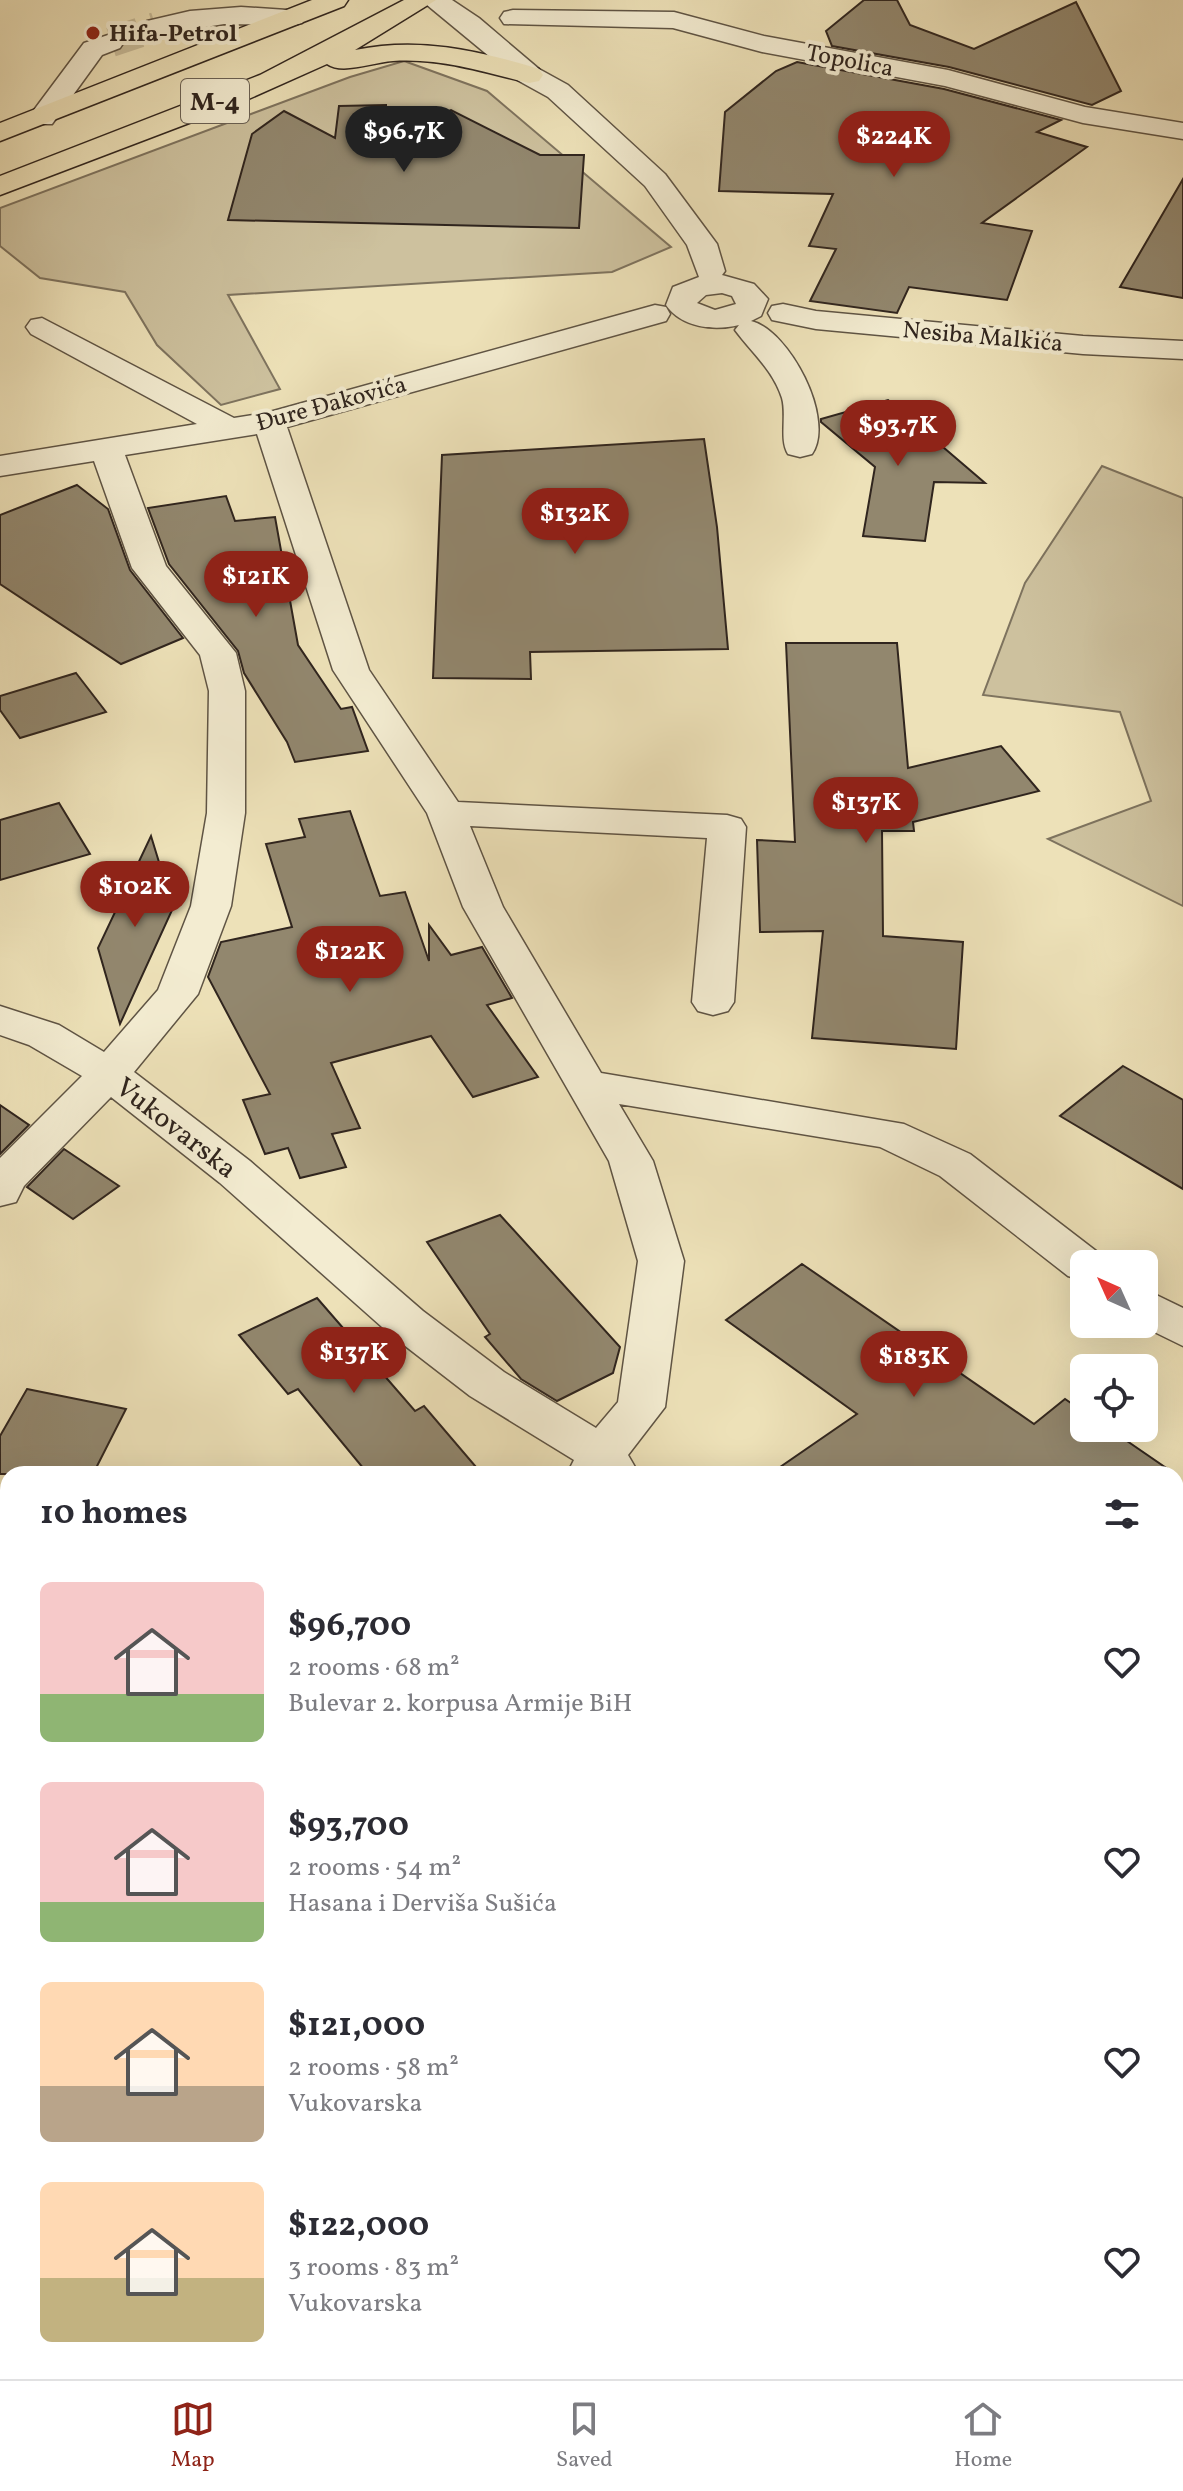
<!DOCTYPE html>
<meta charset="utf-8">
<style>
:root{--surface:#fff;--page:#f2f2f3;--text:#2b2b33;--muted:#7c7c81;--line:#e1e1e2;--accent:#8f2418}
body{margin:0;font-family:Vollkorn,serif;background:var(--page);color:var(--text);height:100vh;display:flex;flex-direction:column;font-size:30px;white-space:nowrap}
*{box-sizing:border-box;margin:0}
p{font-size:26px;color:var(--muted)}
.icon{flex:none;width:44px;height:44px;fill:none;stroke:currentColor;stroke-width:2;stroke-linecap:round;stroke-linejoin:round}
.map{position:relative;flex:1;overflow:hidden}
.side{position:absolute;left:0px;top:1466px;width:1184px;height:914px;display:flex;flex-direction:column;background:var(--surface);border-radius:24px 24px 0 0;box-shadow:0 8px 32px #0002}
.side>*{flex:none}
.needle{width:52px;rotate:315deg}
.fabs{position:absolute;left:1070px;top:1250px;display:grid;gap:16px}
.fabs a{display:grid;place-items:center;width:88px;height:88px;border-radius:12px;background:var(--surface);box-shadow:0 8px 32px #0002;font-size:40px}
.price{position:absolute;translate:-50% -68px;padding:0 18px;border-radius:28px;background:var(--accent);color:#fff;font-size:26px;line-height:52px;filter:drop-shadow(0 2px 4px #0008)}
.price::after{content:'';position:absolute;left:50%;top:48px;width:24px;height:18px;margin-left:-12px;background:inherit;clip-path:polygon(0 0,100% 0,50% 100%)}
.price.active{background:#222;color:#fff}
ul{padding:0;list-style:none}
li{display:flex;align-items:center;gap:24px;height:200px;padding:0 40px}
li span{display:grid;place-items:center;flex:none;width:224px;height:160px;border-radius:12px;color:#555}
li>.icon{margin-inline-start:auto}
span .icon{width:96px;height:96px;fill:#fffc;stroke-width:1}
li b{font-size:34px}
h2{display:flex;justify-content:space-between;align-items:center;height:96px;padding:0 40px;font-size:34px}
.tab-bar{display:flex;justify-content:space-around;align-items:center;height:112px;border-top:2px solid var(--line);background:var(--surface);font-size:22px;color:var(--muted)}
.tab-bar a{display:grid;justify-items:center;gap:4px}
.tab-bar .active{color:var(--accent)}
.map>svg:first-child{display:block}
</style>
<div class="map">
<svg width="1183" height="2379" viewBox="0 0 1183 2379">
<rect width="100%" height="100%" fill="#ede1b8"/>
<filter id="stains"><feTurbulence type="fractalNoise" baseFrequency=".0025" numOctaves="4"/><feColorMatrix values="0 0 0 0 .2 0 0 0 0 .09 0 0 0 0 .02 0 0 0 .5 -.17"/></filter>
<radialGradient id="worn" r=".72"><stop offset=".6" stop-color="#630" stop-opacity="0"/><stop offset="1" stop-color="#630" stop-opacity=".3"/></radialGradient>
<g fill="#cdc19e" stroke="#7e735e" stroke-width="2">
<polygon points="404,61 487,91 671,247 612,272 228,295 280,389 221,405 157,345 125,292 40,278 0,246 0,208 350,77"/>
<polygon points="1102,466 1183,498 1183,906 1048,839 1151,801 1120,712 983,695 1025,583"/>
</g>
<g fill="#92876e" stroke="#30251e" stroke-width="2">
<polygon points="864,0 897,0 910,25 974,49 1076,2 1121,91 1092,105 949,67 832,46 826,31"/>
<polygon points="797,62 944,89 1061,120 1037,132 1087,147 982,223 1032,231 1007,300 909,287 897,313 810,301 836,249 809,246 833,194 719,191 725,112 776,71"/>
<polygon points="386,105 386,110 424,109 438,116 451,110 540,155 584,155 579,228 228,220 252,134 284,111 335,138 339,106"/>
<polygon points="1183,179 1183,298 1120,287"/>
<polygon points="888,400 985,483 934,482 925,541 863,536 875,467 821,422 821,419"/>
<polygon points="704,439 717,527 728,649 530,652 531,679 433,678 442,455"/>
<polygon points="77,485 108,509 130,570 183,638 121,664 0,584 0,515"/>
<polygon points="226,496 235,521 275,517 298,645 341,709 352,707 368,751 295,762 287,742 244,673 238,651 169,564 148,508"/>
<polygon points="786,643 897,643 908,768 1001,746 1039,791 913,822 914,831 882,831 883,936 963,942 956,1049 812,1038 823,931 760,932 757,840 795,842"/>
<polygon points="76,673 106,712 20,738 0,710 0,696"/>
<polygon points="59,803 90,854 0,880 0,820"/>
<polygon points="350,811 380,896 405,892 429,961 429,925 451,955 482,947 512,998 487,1005 538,1077 473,1097 431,1036 331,1063 360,1128 332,1134 346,1167 300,1178 288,1148 265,1154 243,1100 270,1094 208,977 221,942 292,927 266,844 305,837 299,819"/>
<polygon points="151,836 173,908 120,1024 98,948"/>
<polygon points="1123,1066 1183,1100 1183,1189 1060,1116"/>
<polygon points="0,1105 29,1125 0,1154"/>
<polygon points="64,1149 119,1186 73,1219 27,1187"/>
<polygon points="500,1215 620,1347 613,1373 557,1401 521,1379 485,1337 490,1334 427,1242"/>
<polygon points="802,1264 1034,1424 1065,1399 1084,1412 1084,1428 1108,1428 1175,1474 770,1474 857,1414 726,1320"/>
<polygon points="317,1298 415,1411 424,1406 482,1474 368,1474 298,1389 288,1394 239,1335"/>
<polygon points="27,1389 126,1409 93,1474 0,1474 0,1436"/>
</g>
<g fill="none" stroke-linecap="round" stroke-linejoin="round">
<polyline stroke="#c7bb99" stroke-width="30" stroke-dasharray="30 15" stroke-linecap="butt" points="111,42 156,27"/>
<g stroke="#5f5444" stroke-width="3">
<g id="minor">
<path d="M421 0H452L479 18 539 69 568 85 665 174 717 244 725 271 722 275 754 284 768 299 761 316 751 321C789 330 836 419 812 454L800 457 788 454C779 440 787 415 782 398 773 370 752 353 735 330L739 325C714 331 682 328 666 305L673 287 699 277 687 245 645 186 548 97 519 81ZM722 293 732 296 736 304 715 310 697 303 706 295Z"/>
<polygon points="241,7 302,11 306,17 302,23 293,25 224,24 156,35 147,33 143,27 147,21 190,11"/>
<polygon points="513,10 674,12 764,36 948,70 1085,107 1183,123 1183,139 1083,123 945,86 762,52 673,28 504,24 500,18 504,12"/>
<polygon points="111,34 120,36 124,42 120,48 102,55 52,124 32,124 28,118 84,43"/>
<polygon points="783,304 816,311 1083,336 1183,341 1183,359 1083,354 816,329 772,320 768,313 772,306"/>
<path d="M655 305 666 307 670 314 666 321 287 427 369 670 458 802 727 815 741 819 746 827 734 1002 728 1011 713 1015 698 1011 692 1002 707 838 470 826 503 907 601 1073 904 1124 970 1154 1100 1254 1106 1264H1084V1281L1068 1276 940 1176 880 1147 619 1104 653 1161 684 1261 665 1407 628 1455 639 1474H567L574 1460 470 1396 391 1335 220 1183 111 1097 24 1186 16 1202 0 1206V1158L82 1076 29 1045 0 1035V1006L59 1025 104 1052 158 990 191 906 207 813 209 691 200 655 132 568 94 461 0 476V456L197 424 31 334 26 327 31 320 42 318 234 418 266 413ZM257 434 333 670 427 813 463 907 609 1161 638 1261 618 1402 596 1428 504 1372 423 1311 250 1161 134 1072 198 994 231 906 245 813V691L236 653 166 566 125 455Z"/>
<polygon points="1144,1289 1183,1308 1183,1346 1138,1324 1144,1324"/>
<polygon points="1176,2015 1183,2017 1183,2079 1176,2076"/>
<polygon points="8,2097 8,2151 0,2154 0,2100"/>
</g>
</g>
<g stroke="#30251e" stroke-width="3">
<g id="major">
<polygon points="312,0 348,0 344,6 0,141 0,123"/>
<path d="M404 0H436L355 50C419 37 477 50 539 69L543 75 539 81 529 83C483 72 442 58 393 61 374 62 342 75 327 64L226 109 0 195V176L260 75Z"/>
</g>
</g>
<use href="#minor" fill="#f3ecd1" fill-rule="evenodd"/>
<use href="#major" fill="#ede1b8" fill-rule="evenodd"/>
</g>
<circle fill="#8f2418" stroke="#f3ecd1" stroke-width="3" cx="93" cy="33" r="8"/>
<g text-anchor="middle" stroke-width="8" stroke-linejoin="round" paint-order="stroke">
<g font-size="24" font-weight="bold" fill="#30251e" stroke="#f3ecd1" text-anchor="start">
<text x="109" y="41">Hifa-Petrol</text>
</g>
<g font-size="24" fill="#30251e" stroke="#f3ecd1">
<text transform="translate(850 60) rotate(11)" y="8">Topolica</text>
<text transform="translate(983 336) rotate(5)" y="8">Nesiba Malkića</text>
<text transform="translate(331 403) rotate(-15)" y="8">Đure Đakovića</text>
</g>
<rect fill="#f3ecd1" stroke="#6a6154" stroke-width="2" x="181" y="79" width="68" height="44" rx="6"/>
<g font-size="26" font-weight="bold" fill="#30251e">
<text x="215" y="110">M-4</text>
</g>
<g font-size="28" fill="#30251e" stroke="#f3ecd1">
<text transform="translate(177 1127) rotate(38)" y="10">Vukovarska</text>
</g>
</g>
<rect width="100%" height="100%" filter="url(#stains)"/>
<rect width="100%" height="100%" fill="url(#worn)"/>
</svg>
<div class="fabs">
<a><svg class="needle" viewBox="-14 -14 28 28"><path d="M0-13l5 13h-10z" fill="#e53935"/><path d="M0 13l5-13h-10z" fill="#7c7c81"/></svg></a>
<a><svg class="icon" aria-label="locate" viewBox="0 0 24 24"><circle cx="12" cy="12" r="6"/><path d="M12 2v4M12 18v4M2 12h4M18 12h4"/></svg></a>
</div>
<b class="price active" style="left:404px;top:174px">$96.7K</b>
<b class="price" style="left:894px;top:179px">$224K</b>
<b class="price" style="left:898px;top:468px">$93.7K</b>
<b class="price" style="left:575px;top:556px">$132K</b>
<b class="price" style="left:256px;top:619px">$121K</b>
<b class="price" style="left:866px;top:845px">$137K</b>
<b class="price" style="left:135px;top:929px">$102K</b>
<b class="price" style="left:350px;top:994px">$122K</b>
<b class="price" style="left:354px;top:1395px">$137K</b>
<b class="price" style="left:914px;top:1399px">$183K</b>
<section class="side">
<h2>10 homes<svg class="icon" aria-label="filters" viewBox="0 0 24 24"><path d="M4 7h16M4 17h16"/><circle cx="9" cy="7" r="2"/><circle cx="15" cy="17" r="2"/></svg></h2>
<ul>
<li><span style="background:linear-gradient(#f6c9c9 70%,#8fb573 0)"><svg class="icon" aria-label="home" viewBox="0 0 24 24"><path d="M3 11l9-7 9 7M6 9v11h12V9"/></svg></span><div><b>$96,700</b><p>2 rooms · 68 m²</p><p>Bulevar 2. korpusa Armije BiH</p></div><svg class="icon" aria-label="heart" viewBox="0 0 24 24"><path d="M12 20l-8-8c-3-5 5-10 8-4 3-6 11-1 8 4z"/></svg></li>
<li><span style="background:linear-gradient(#f6c9c9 75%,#8fb573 0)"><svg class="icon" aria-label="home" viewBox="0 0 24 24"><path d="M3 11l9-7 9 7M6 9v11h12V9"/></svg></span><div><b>$93,700</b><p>2 rooms · 54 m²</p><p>Hasana i Derviša Sušića</p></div><svg class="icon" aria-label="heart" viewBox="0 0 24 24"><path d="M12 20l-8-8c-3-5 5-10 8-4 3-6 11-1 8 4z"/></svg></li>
<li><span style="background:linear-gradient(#ffd9b3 65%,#b9a48a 0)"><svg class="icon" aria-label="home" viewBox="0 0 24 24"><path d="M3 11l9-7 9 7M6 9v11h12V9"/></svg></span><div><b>$121,000</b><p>2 rooms · 58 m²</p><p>Vukovarska</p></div><svg class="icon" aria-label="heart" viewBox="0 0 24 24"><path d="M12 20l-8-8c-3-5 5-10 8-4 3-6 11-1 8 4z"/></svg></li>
<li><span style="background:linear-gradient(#ffd9b3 60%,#c2b280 0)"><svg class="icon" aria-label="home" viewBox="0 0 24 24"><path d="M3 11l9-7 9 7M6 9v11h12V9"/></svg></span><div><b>$122,000</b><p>3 rooms · 83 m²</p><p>Vukovarska</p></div><svg class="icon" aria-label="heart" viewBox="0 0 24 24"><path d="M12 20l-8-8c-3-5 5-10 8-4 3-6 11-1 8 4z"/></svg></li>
</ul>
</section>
</div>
<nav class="tab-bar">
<a class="active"><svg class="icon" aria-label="map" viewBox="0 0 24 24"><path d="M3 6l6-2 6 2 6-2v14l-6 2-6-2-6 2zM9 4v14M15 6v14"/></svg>Map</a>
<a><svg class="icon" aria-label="saved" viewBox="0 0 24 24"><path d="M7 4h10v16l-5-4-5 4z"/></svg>Saved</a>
<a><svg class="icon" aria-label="home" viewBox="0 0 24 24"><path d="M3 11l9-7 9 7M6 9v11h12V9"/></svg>Home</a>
</nav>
